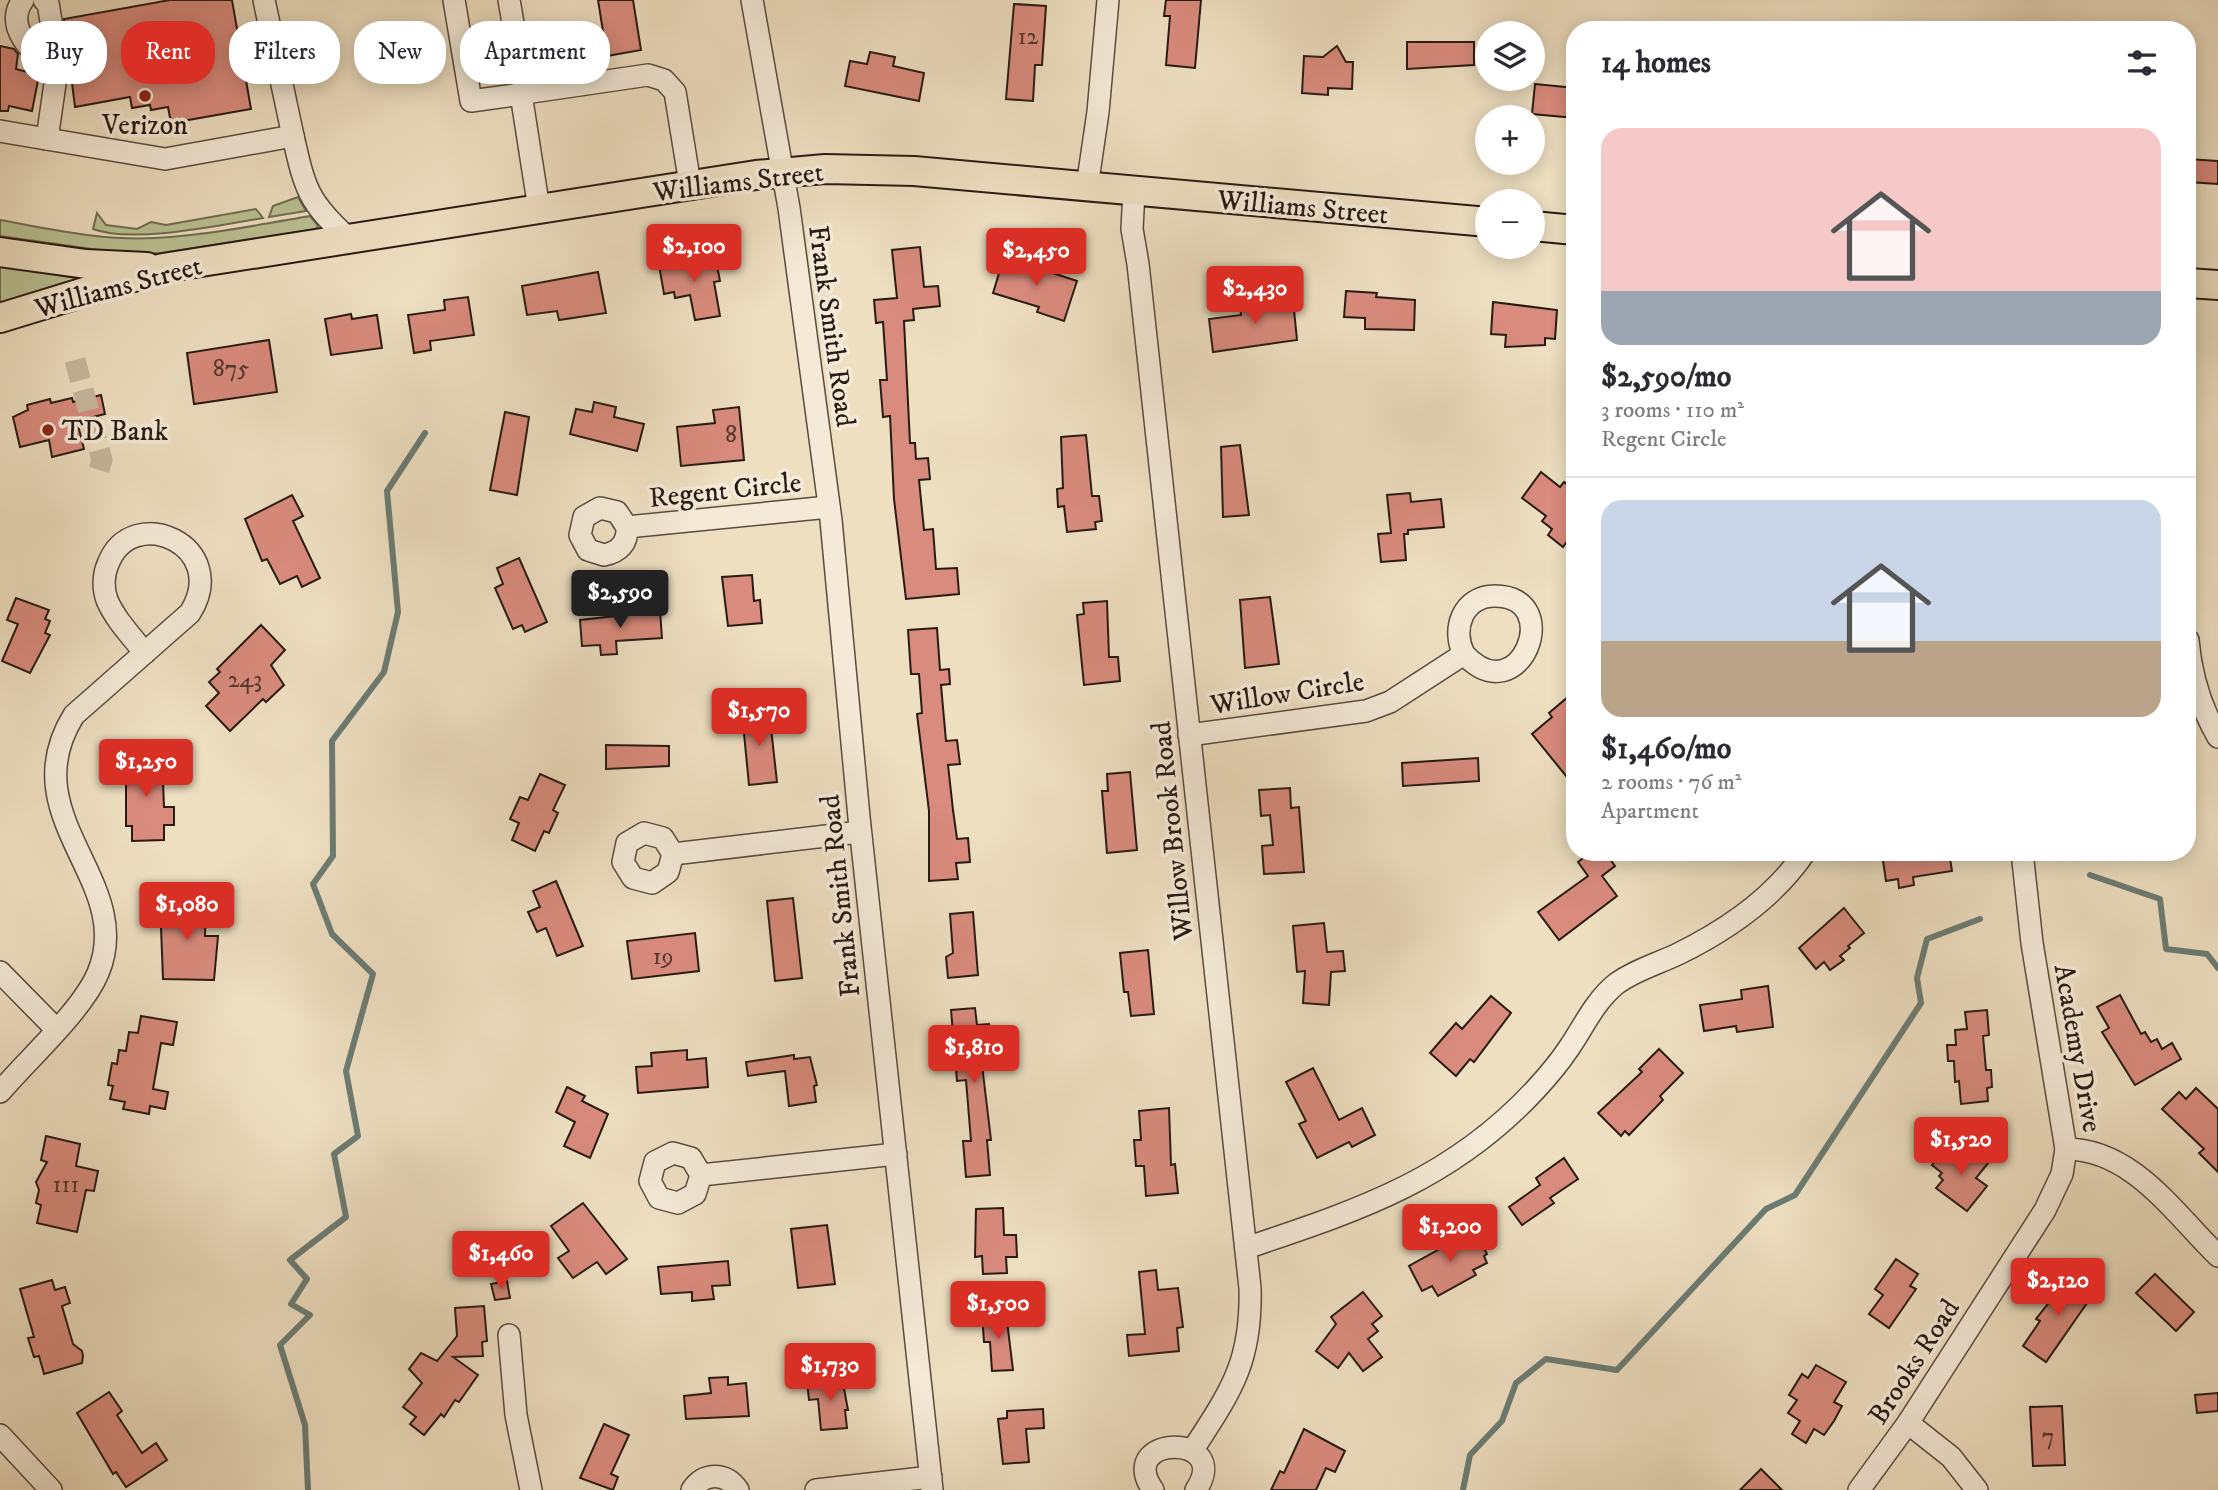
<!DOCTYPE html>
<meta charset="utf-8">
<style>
:root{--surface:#fff;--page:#f2f2f3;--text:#2b2b33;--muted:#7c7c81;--line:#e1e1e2;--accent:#d93025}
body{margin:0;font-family:"IM FELL DW Pica",serif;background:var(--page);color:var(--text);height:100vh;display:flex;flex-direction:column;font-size:26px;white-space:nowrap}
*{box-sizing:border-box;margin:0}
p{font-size:23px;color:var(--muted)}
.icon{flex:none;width:38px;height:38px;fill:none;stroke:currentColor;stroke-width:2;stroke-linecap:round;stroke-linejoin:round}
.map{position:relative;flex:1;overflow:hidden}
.panel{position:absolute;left:1566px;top:21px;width:630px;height:840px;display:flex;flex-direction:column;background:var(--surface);border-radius:28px;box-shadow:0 4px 18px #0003}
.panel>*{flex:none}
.top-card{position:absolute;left:21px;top:21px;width:665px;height:63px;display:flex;gap:14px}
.buttons{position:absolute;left:1475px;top:21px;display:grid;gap:14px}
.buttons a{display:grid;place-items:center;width:70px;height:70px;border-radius:50%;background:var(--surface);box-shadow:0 4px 18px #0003;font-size:35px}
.price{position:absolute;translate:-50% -60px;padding:0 16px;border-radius:7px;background:var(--accent);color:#fff;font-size:23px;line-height:46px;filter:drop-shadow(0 2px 4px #0008)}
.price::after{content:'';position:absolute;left:50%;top:42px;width:21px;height:16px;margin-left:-10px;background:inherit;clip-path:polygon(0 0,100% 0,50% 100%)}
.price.on{background:#222;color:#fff}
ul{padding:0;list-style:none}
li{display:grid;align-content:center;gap:14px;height:371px;padding:0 35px}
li+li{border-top:2px solid var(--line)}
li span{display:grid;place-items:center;height:217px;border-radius:21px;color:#555}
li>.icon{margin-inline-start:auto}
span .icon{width:126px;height:126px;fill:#fffc;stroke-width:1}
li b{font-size:30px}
h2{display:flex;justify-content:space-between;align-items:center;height:84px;padding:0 35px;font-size:30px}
.chip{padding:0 24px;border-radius:28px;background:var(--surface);box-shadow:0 4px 18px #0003;font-size:24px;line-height:63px}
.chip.on{background:var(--accent);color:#fff}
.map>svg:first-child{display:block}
</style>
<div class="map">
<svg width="2218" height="1490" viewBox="0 0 2218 1490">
<rect width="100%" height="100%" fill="#eedfc1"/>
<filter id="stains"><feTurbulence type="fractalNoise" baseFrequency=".00286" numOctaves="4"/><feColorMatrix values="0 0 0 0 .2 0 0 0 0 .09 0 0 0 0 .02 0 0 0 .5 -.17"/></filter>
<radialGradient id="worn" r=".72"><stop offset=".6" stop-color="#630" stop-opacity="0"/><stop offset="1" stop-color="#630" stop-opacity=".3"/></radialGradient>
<g fill="#bac192" stroke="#716e52" stroke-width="2">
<polygon points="298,197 306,211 269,217 273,206"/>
<path d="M256 209 263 218C220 225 133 244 93 229L97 213 106 225 137 229 151 222 166 225Z"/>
<path d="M310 216 318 226 316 229 162 253 127 254 0 236V220C51 229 103 241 155 238 207 235 258 225 310 216Z"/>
<polygon points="0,265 76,278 78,280 0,305"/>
</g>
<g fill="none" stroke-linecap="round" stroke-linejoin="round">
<g stroke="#6c7c74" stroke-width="6">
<polyline points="2090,875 2160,899 2166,949 2207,954 2218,968"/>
<polyline points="308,1490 305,1425 280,1345 310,1315 291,1304 307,1279 290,1260 346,1217 334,1154 358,1136 346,1071 373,974 332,934 313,884 333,856 332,741 384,672 398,612 387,491 425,433"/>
<polyline points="1463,1490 1470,1455 1502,1421 1516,1383 1546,1359 1617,1370 1766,1209 1795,1195 1921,1003 1917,978 1927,939 1980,919"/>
</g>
</g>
<g fill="#d98b7d" stroke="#281b13" stroke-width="2">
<polygon points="170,0 232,0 251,109 171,123 168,107 151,110 150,105 132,108 130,97 75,107 64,19"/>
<polygon points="598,0 633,0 641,50 607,56"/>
<polygon points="1166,0 1201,0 1195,68 1166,65 1170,16 1164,16"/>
<polygon points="1014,4 1046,6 1042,65 1035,65 1033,101 1006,99"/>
<polygon points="1407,42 1474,42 1474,65 1407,69"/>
<polygon points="0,46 14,49 18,54 16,69 39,75 32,111 9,106 8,111 0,111"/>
<polygon points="1337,46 1346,62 1353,62 1352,89 1328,88 1328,95 1302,93 1304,56 1323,57"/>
<polygon points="870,52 895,57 893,66 924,73 919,101 845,86 850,61 867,64"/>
<polygon points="1535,84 1575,88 1575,118 1532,114"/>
<polygon points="2188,159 2218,161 2218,184 2188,182"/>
<polygon points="920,247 924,287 938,286 940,306 913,309 914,320 904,321 910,443 915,443 916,459 928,458 930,479 919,480 924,530 933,529 936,569 957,568 959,594 906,599 894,499 890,416 883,417 880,380 887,380 883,322 876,323 874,300 897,298 892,250"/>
<polygon points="715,255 720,281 714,282 720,316 695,320 690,295 675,298 674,292 664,294 659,265"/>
<polygon points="1004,257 1077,281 1064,321 1037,312 1039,307 993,293"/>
<polygon points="598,272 606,313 559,320 557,311 527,315 522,286"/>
<polygon points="1346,291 1377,293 1376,297 1415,300 1414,330 1365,329 1365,318 1344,317"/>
<polygon points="468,297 474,335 430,341 431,350 414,353 408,315 445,310 444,300"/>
<polygon points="1270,298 1271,303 1293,300 1297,340 1213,352 1209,319 1241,315 1240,306 1250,305 1250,300"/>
<polygon points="1493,302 1557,310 1555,339 1545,338 1545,345 1505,347 1506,335 1491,334"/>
<polygon points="351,314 352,319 377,315 382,348 331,355 325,319"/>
<polygon points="269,340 277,392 194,404 187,353"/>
<polygon points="101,395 105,414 77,421 84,449 52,457 49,440 20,447 13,417 28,410 27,405 50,399 51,403 72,398 73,402"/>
<polygon points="594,402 616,407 614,417 644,424 637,451 570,434 576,409 592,412"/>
<polygon points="739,407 744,460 681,466 677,427 715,423 713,410"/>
<polygon points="505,412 529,417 517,495 490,490"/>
<polygon points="1086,435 1092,496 1099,496 1102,521 1095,522 1096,529 1067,532 1064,506 1058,507 1057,489 1063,488 1061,437"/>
<polygon points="1240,445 1249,515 1223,517 1221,447"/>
<polygon points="1541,472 1560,487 1564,482 1575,491 1575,546 1568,540 1563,547 1548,535 1552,529 1542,521 1546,516 1522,498"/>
<polygon points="1410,493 1411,502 1441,499 1444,527 1408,530 1408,534 1404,534 1406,560 1381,562 1378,534 1391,533 1387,495"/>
<polygon points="292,495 303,516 293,521 320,578 302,587 297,576 280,584 267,559 262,561 245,519"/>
<polygon points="519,558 547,622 525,632 522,625 513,629 495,588 503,584 497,568"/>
<polygon points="752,575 754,601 760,600 762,623 728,626 722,577"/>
<polygon points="1270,597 1279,664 1245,668 1240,600"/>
<polygon points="16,598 49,610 45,619 50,621 45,633 50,635 30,673 2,661 18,624 7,620"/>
<polygon points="1107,601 1109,657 1118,657 1120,681 1084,685 1077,615 1084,614 1083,603"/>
<polygon points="660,611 662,638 616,641 617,654 601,655 600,645 582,646 580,620"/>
<polygon points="261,625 285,650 271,665 284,685 266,702 263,699 230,731 206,706 219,693 209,682 220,672 217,669"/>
<polygon points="937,628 940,670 949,669 950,684 941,685 946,741 957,740 960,764 948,765 953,810 957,839 968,838 970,862 956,863 958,879 929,881 929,811 917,714 922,713 919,674 911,674 908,630"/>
<polygon points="1575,691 1575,787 1532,734 1552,717 1549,713"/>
<polygon points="769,710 777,782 749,785 742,713"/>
<polygon points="606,745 669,746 669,766 606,769"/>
<polygon points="162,756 164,807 174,807 174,825 164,825 164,840 132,841 132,826 126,826 126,757"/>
<polygon points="1478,758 1479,781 1403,786 1402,763"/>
<polygon points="1130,772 1137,850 1107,853 1102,791 1108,791 1107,774"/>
<polygon points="540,774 565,785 553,810 558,813 549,833 544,831 535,851 512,840 519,823 510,819 520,797 528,800"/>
<polygon points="1290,788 1291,808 1299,807 1304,872 1264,874 1262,846 1273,845 1270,815 1261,816 1259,790"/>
<polygon points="1591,852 1605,852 1615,866 1602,876 1617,896 1559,940 1538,912 1588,876 1578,862"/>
<polygon points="1892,852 1949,852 1952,871 1913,877 1914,885 1899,888 1898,879 1886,881 1882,854"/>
<polygon points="556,881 583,946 557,956 546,928 537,932 528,912 540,907 533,891"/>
<polygon points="793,898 802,978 775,981 767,901"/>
<polygon points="160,901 206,902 205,936 218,936 214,980 163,979"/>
<polygon points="1844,908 1864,933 1848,946 1850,948 1840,956 1844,960 1830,970 1824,962 1816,969 1799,948"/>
<polygon points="973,912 978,975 948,978 946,957 953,953 950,914"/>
<polygon points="1324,923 1327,952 1343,951 1345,971 1331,972 1329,1005 1303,1003 1305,971 1297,972 1293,926"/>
<polygon points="695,933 699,971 632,979 627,941"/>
<polygon points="1148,950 1154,1014 1131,1016 1128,992 1124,992 1120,953"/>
<polygon points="1768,986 1773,1027 1737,1032 1736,1026 1704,1031 1700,1005 1742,999 1741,990"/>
<polygon points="2120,995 2141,1034 2145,1032 2151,1042 2157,1039 2162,1049 2172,1043 2181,1059 2135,1085 2102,1032 2109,1028 2097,1007"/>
<polygon points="1491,996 1511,1013 1474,1062 1470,1059 1456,1076 1430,1053 1456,1023 1462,1029"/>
<polygon points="975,1008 977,1025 989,1024 992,1064 982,1065 991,1140 987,1140 990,1175 966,1177 963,1141 971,1141 966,1080 957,1081 951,1010"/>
<polygon points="1987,1010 1989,1035 1983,1036 1986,1070 1991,1070 1992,1087 1987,1088 1988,1101 1961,1104 1959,1081 1955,1082 1954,1061 1948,1061 1947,1045 1956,1045 1955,1030 1967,1029 1965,1012"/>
<polygon points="141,1016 177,1022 173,1045 161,1043 153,1089 168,1092 165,1109 150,1106 149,1114 123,1109 125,1102 110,1099 113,1086 108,1085 112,1063 117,1064 119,1050 126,1051 129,1032 138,1033"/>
<polygon points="1659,1049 1683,1073 1660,1096 1663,1100 1629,1135 1625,1131 1621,1136 1598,1113 1642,1072 1639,1069"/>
<polygon points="687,1050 687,1060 706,1058 708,1087 638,1093 636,1067 652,1066 651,1053"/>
<polygon points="794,1055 794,1059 810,1057 817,1085 814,1086 816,1102 789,1106 785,1071 748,1076 746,1062"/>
<polygon points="1313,1068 1339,1120 1362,1108 1375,1135 1352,1147 1349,1142 1317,1158 1299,1124 1306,1121 1286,1082"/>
<polygon points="567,1087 585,1096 582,1101 608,1114 590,1158 564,1146 575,1122 556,1112"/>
<polygon points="2196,1088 2218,1109 2218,1172 2199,1153 2204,1149 2162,1109 2179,1092 2186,1099"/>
<polygon points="1169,1108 1171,1165 1175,1164 1178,1193 1146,1196 1144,1166 1136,1166 1134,1140 1141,1140 1139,1111"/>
<polygon points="46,1136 80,1144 76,1166 98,1171 94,1191 86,1190 77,1232 37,1223 41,1205 36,1203 39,1190 36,1182 47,1162 41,1160"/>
<polygon points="1967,1146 1989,1162 1976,1178 1987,1186 1967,1211 1936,1188 1943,1180 1939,1176 1942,1173 1932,1165 1944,1150 1957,1159"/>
<polygon points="1564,1158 1578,1179 1550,1198 1554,1203 1522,1225 1509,1207 1540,1185 1536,1178"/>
<polygon points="583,1203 627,1259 606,1274 597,1262 573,1278 558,1258 569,1251 551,1226"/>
<polygon points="1003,1208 1004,1235 1016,1235 1017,1257 1006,1257 1007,1273 983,1274 982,1256 975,1257 976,1209"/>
<polygon points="827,1225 835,1284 798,1288 791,1229"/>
<polygon points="1474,1230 1487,1254 1484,1256 1487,1263 1473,1270 1476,1275 1438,1296 1432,1286 1422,1291 1409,1266"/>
<polygon points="1896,1259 1918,1274 1910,1286 1916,1289 1889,1328 1869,1314 1883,1295 1875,1289"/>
<polygon points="728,1261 730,1285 712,1286 714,1299 692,1301 692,1292 661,1294 658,1267"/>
<polygon points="1156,1270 1158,1290 1178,1288 1183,1327 1177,1328 1179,1351 1129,1356 1127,1335 1145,1334 1139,1272"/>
<polygon points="2155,1274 2194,1312 2176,1331 2136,1293"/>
<polygon points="2070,1276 2094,1293 2046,1362 2023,1346 2040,1321 2036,1319"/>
<polygon points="52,1280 55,1290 65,1287 70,1303 62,1306 73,1344 82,1351 83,1356 82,1363 44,1374 39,1356 34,1357 28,1338 34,1337 20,1289"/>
<polygon points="507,1281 510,1298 495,1300 491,1284"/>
<polygon points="1363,1292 1382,1316 1372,1324 1378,1331 1368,1339 1382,1357 1363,1371 1349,1353 1338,1368 1316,1351 1336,1324 1331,1317"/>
<polygon points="484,1306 487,1341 482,1342 483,1356 453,1357 478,1375 459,1402 455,1400 444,1417 441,1414 424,1435 410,1424 416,1417 403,1407 422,1383 409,1369 421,1353 437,1361 457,1336 455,1308"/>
<polygon points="1006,1313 1013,1370 992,1371 990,1342 984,1342 982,1314"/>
<polygon points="1816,1365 1846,1382 1834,1402 1842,1406 1834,1421 1824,1435 1814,1429 1806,1443 1792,1434 1800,1421 1788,1413 1797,1400 1789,1395 1802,1374 1808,1378"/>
<polygon points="728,1377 728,1385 746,1383 749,1416 686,1419 684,1396 711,1393 709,1378"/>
<polygon points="842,1378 848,1410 845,1410 847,1428 821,1430 818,1399 809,1400 807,1382"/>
<polygon points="109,1392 122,1411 117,1415 142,1453 156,1443 167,1460 126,1487 116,1472 113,1474 77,1413"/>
<polygon points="2218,1393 2218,1411 2197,1413 2195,1395"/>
<polygon points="2062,1406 2065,1465 2033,1466 2030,1407"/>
<polygon points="1043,1409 1044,1428 1026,1429 1029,1462 1003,1464 998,1419 1007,1418 1007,1411"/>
<polygon points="604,1424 629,1435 611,1474 618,1477 613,1490 580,1478"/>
<polygon points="1304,1429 1345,1451 1335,1472 1326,1468 1316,1490 1271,1490 1280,1471 1284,1473"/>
<polygon points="1761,1469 1782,1490 1740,1490"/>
</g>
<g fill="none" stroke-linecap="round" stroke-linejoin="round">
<polyline stroke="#c6b89e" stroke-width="21" stroke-dasharray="21 10" stroke-linecap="butt" points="75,360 102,460 98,473"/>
<g stroke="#5a4c3e" stroke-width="24">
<g id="minor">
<path d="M23 0C2 29 37 56 58 75"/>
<polyline points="44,0 48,3 58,63 47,139"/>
<polyline points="264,0 293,136"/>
<polyline points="454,0 471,101 521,94"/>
<polyline points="509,0 525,93"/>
<polyline points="752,0 789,208 831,520 859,817 932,1490"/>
<path d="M0 131 165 159 293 136C305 189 308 202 349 239"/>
<polyline points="1087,187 1098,112 1108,0"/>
<path d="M1134 191 1132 229 1138 264 1250 1288C1252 1362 1231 1391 1192 1451"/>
<polyline points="539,209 521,94 525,93 648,75 664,80 675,92 690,184"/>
<path d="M627 527C628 543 619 552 604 555L588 550 580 535 584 517 600 508 617 512 627 527 829 507"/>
<path d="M2188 640C2191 676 2200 706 2218 737"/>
<path d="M1189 735 1366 711 1390 702 1464 654C1451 629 1463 596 1495 596 1566 596 1520 715 1464 654"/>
<path d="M2022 852 2032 943 2066 1149C2132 1149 2174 1213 2218 1256"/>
<polyline points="673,854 668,872 652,883 633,878 623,862 627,843 644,833 663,838 673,854 860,832"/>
<polyline points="0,972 56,1029"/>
<path d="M0 1092C28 1059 82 1011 98 973 137 881 10 817 74 715L190 613C232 546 132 501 108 564 103 575 103 589 107 600 115 619 132 637 145 653"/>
<polyline points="701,1175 695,1194 678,1203 659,1198 650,1181 655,1162 673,1153 691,1158 701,1175 896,1154"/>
<path d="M1246 1248C1359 1210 1452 1180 1536 1089 1548 1076 1559 1063 1569 1048 1584 1026 1595 1001 1616 984 1635 970 1657 964 1678 954 1727 930 1774 898 1805 852"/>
<polyline points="509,1335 516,1415 531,1490"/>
<polyline points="1908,1423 1951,1457 1977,1490"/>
<polyline points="0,1435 51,1490"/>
<path d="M692 1490C704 1472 726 1472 738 1490"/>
<polyline points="816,1490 931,1477"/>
<path d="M1153 1490C1114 1434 1234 1432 1196 1490"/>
<polyline points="1859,1490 1908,1423 2045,1210 2062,1174 2066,1149"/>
</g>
</g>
<g stroke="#281b13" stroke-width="32">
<g id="major">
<polyline points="1533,226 1575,230"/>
<polyline points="0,252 86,264 147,267"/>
<polyline points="2188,283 2218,285"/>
<polyline points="0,318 163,268 756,175 825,169 914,171 1488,222"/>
</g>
</g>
<use href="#minor" stroke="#f4ead7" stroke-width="21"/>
<use href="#major" stroke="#eedfc1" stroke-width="28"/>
</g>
<g fill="#8f2418" stroke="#f4ead7" stroke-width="2.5">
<circle cx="145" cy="96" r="7"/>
<circle cx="48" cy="430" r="7"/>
</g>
<g text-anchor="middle" stroke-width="7" stroke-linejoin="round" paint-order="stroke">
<g font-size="24" fill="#54372e">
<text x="1028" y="44">12</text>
<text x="231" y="376">875</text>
<text x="731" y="442">8</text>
<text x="245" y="687">243</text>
<text x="663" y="964">19</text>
<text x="66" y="1192">111</text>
<text x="2048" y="1444">7</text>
</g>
<g font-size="28" fill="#281b13" stroke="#f4ead7">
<text x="145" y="134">Verizon</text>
<text x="62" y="440" text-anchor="start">TD Bank</text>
</g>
<g font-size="28" fill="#281b13" stroke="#f4ead7">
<text transform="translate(738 181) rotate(-7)" y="10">Williams Street</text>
<text transform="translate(1303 206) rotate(5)" y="10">Williams Street</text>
<text transform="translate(118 286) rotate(-15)" y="10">Williams Street</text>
<text transform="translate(833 326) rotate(82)" y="10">Frank Smith Road</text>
<text transform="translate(725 489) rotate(-6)" y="10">Regent Circle</text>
<text transform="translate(1287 692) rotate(-9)" y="10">Willow Circle</text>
<text transform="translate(1171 831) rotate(-96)" y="10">Willow Brook Road</text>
<text transform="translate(839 896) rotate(-96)" y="10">Frank Smith Road</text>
<text transform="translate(2079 1048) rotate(80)" y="10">Academy Drive</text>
<text transform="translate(1913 1361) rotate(-57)" y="10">Brooks Road</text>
</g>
</g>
<rect width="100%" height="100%" filter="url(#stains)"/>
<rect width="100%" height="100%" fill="url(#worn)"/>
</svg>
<div class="buttons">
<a><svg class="icon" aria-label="layers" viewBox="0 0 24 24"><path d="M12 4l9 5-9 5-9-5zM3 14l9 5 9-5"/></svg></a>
<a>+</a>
<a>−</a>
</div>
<b class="price" style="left:694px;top:284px">$2,100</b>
<b class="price" style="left:1036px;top:288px">$2,450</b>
<b class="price" style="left:1255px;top:326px">$2,430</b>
<b class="price on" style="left:620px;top:630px">$2,590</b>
<b class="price" style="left:759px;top:748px">$1,570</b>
<b class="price" style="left:146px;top:799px">$1,250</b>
<b class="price" style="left:187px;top:942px">$1,080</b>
<b class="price" style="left:974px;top:1085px">$1,810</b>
<b class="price" style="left:1961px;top:1177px">$1,520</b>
<b class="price" style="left:1450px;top:1264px">$1,200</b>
<b class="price" style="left:501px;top:1291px">$1,460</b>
<b class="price" style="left:2058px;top:1318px">$2,120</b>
<b class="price" style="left:998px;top:1341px">$1,500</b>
<b class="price" style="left:830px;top:1403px">$1,730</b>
<div class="top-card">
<a class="chip">Buy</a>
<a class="chip on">Rent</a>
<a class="chip">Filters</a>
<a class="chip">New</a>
<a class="chip">Apartment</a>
</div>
<section class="panel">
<h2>14 homes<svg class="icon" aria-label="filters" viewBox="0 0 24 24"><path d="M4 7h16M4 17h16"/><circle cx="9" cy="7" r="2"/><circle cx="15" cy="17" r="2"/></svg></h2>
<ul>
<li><span style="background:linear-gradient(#f6c9c9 75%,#9aa5b1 0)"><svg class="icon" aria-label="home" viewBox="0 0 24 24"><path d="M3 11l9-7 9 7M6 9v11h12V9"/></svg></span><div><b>$2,590/mo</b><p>3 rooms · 110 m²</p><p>Regent Circle</p></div></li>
<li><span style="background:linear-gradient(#c9d6e8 65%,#b9a48a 0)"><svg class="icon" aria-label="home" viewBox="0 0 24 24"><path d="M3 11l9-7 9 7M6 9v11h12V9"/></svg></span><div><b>$1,460/mo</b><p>2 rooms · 76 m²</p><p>Apartment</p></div></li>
</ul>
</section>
</div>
